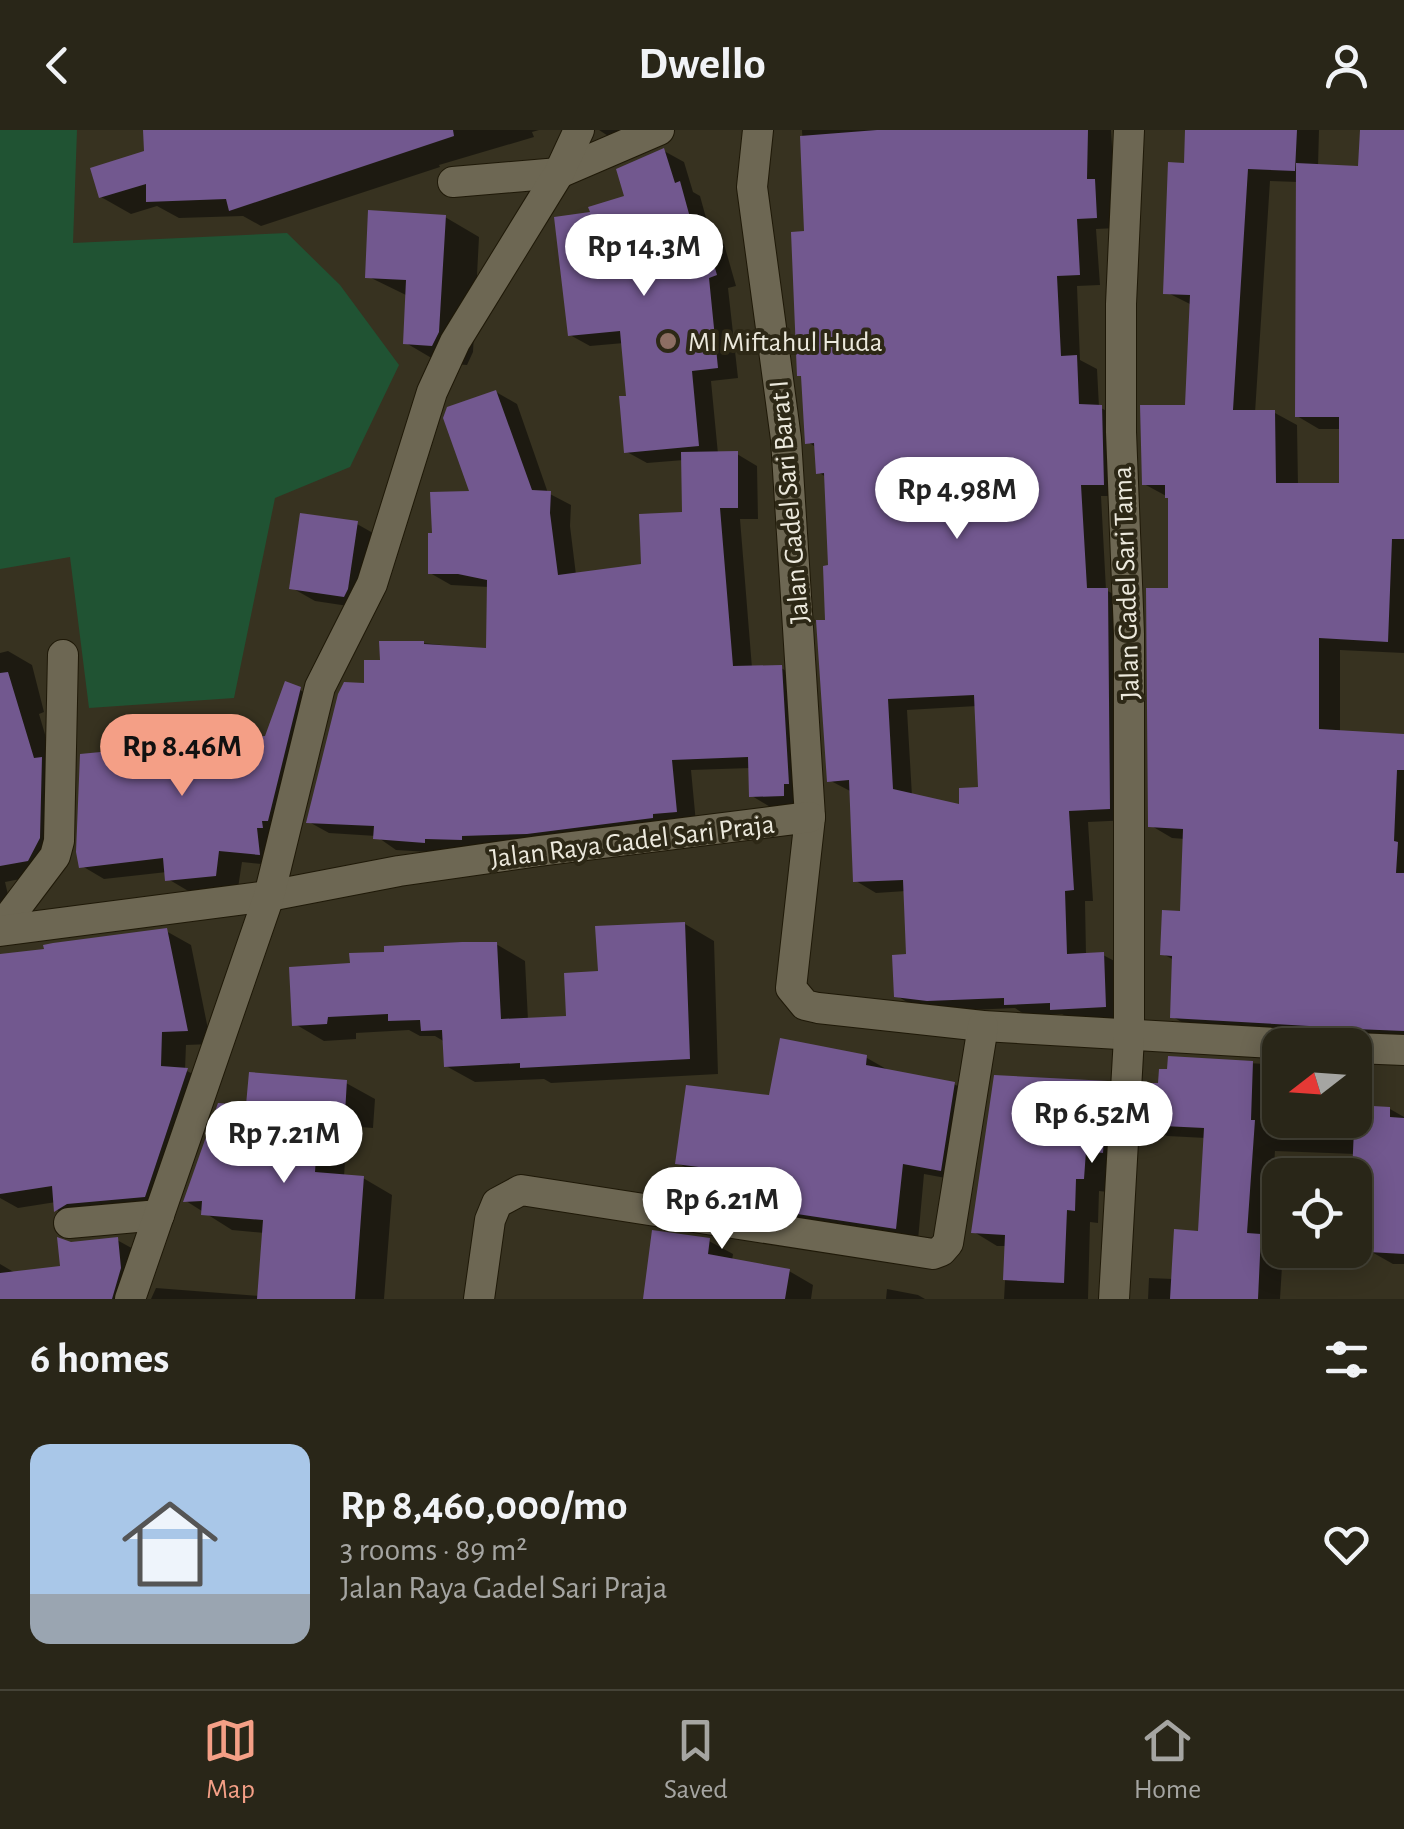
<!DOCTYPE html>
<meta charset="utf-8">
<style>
:root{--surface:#292618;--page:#312e21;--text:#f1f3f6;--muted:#a5a5a2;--line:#454337;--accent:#f49f86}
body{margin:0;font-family:"Alegreya Sans",sans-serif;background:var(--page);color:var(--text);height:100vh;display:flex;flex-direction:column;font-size:38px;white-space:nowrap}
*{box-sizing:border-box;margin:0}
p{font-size:32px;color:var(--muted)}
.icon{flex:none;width:55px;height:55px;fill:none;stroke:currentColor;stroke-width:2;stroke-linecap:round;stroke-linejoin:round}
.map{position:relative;height:1169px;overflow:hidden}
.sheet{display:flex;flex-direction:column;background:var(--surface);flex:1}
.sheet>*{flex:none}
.needle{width:65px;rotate:253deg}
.buttons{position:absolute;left:1262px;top:898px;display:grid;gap:20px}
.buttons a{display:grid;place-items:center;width:110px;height:110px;border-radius:20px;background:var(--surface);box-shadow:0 5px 25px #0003,0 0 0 2px var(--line);font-size:50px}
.price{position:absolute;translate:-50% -85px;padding:0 22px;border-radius:35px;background:#fff;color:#222;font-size:32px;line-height:65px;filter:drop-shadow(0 2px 5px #0008)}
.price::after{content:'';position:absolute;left:50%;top:60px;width:30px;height:22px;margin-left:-15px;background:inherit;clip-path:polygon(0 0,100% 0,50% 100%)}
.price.on{background:var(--accent);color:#111}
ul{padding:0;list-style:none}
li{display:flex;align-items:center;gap:30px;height:250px;padding:0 30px}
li+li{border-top:2px solid var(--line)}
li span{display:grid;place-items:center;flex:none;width:280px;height:200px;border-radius:20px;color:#555}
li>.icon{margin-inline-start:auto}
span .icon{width:120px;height:120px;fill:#fffc;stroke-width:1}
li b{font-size:42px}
h2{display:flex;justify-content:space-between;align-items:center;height:120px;padding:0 30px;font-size:42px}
header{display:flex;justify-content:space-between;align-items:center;height:130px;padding:0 30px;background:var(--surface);font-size:45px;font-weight:600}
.menu{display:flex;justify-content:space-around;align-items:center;height:140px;border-top:2px solid var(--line);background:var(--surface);font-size:28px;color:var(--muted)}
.menu a{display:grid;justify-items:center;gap:5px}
.menu .on{color:var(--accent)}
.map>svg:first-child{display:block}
</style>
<header><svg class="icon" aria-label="back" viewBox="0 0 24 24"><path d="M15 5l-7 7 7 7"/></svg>Dwello<svg class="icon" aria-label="person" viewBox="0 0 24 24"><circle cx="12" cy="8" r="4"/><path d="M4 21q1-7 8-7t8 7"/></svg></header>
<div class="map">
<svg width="1404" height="1169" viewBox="0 0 1404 1169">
<rect width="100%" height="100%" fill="#373220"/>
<polygon fill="#205333" points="0,0 77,0 73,113 287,103 340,155 399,235 350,337 275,368 234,568 89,578 70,427 0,439"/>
<g fill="#0007" fill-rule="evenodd">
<polygon points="205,0 539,0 532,2 534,7 439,35 440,37 261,96 243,86 179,88 157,76 131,84 101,67"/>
<polygon points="599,0 655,0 619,13"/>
<path d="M802 0H1111L1117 98 1096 99 1100 155 1077 156 1080 230 1097 239 1099 277 1122 289 1124 366H1101L1106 460 1128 472 1130 690 1088 692 1093 771H1085L1086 825H1103L1124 836 1126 888 1073 890 1062 884 1027 886 1015 878 949 881 917 878 897 866 908 827 906 761 876 763 856 751 852 662 829 650 828 492 831 438 826 347 818 342 817 318 808 312 807 104ZM977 576 980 660 962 678 912 666 907 580Z"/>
<path d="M1188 0H1319L1318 37 1361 39 1362 0H1404V523L1340 520V603L1404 608V912L1358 930 1361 943 1373 951 1372 978 1390 979 1404 987V1134H1393L1370 1121 1373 1056 1355 1045 1356 1024 1275 1021 1269 1111 1283 1120 1280 1169H1148L1149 1148 1173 1149 1201 1103 1206 1008 1167 1006 1145 994 1170 942V928L1280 935V990H1355V915H1329L1325 907 1195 900 1173 887 1174 830 1163 824 1182 784 1185 709 1172 708 1150 695 1170 460V368L1144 354 1187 277 1192 175 1166 162 1186 35ZM1270 51 1298 52 1297 286 1319 299H1341V355L1298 356 1297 295 1275 283H1255Z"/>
<polygon points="664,21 684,32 693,62 700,66 711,106 724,114 736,156 728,158 738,248 711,251 718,324 737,324 757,336 758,389 740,389 752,538 781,538 802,550 804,677 772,678 752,666 751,638 691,640 696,693 482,721 445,719 445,723 396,720 376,706 329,703 309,692 366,556 382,532 423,513 489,520 489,457 451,455 430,443 473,364 496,262 517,274 548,363 571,375 570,396 576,445 644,436 684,385 684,330 647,333 627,322 629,268 624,213 590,216 570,205 593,84 627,68"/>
<polygon points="445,87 479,107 473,222 467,235 440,233 406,213 408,166 367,146"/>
<polygon points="357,394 380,407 368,479 315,471 292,458"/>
<polygon points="8,521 32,535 44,582 39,584 55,638 51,743 5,752 9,769 0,772 0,523"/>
<polygon points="300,560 322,573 281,736 242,732 238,758 190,762 168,749 167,742 104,749 82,736 267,608"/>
<polygon points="685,794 714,811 718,944 551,953 544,949 475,952 446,936 445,912 435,906 420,906 409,900 356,903 356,909 324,911 295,894 352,836 496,814 525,831 528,890 569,888 600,843"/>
<polygon points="166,801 191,815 211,914 186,915 185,940 212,954 170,1080 81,1094 57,1080 56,1072 18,1078 0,1068 0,827"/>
<polygon points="867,928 888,940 954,954 976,967 962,1051 924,1044 918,1110 788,1090 767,1078 771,1054 699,1045 678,1033 771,968"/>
<polygon points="346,953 375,969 373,998 347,996 344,1047 363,1048 392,1065 384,1169 151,1169 156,1158 260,1166 265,1103 232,1100 186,1071 249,978"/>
<polygon points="1107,953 1131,967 1108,1062 1099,1061 1098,1093 1090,1092 1088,1169 1004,1169 1007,1116 997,1116 974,1102"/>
<polygon points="117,1110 146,1126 145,1169 0,1169 0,1134 17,1144 63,1138 70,1114"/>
<polygon points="709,1111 733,1124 732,1131 789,1141 813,1155 811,1169 645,1169"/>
<polygon points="887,1159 918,1165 925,1169 886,1169"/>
</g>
<g fill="#72588f" fill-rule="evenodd">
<polygon points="143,0 453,0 454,6 229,81 226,69 146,72 146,54 99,68 90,38 144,21"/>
<path d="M877 0H1088L1087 49H1095L1097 88 1077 89 1080 145 1057 146 1061 226 1077 225 1079 274 1102 275 1104 355H1081L1087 458H1108L1110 679 1069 681 1074 760 1065 761 1067 824 1104 822 1106 877 1050 880V873L1004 875V868L927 871 894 867 892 825 906 824 903 750 853 752 849 650 827 652 816 490H825L823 436 828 435 824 343 816 344 814 313 805 314 801 246H797L791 102 804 101 800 6ZM974 565 978 657 959 658V674L893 659 888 569Z"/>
<polygon points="1185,0 1297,0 1295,41 1248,39 1233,280 1275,280 1276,353 1339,353 1339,287 1295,287 1296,33 1358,36 1360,0 1404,0 1404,409 1392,409 1388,512 1319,508 1319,599 1404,604 1404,640 1397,640 1394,711 1398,712 1396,743 1404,743 1404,901 1355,899 1342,906 1327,903 1326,909 1319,900 1309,896 1170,888 1172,826 1160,825 1162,780 1180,781 1183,699 1148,697 1146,458 1168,458 1168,368 1165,368 1165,355 1142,355 1140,275 1185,275 1190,165 1163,164 1168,32 1184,33"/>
<polygon points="664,18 675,53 680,51 694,102 704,100 717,145 709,148 718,238 692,241 699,316 624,323 619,266 626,266 620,201 568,206 554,87 590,82 588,77 624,66 616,39"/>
<polygon points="368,80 446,85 439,202 432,216 403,214 406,150 365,148"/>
<polygon points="496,260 532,360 551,361 550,383 558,445 641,434 639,384 682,382 681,322 738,321 738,378 720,378 733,536 782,535 789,654 784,654 784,666 749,667 748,627 672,630 677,682 653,684 653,688 527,704 462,706 462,710 425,709 425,713 373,709 374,696 306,693 338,564 344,552 364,553 364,530 380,530 379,511 424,511 424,514 486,518 487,450 458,444 428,444 428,403 432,403 430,362 469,361 443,288 447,277"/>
<polygon points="300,383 358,391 348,459 344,467 289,459"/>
<polygon points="8,542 34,628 42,627 40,708 28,731 0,736 0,543"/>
<polygon points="285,551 301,557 268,691 262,691 263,698 257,698 260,725 219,721 216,746 165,751 163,728 79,738 76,722 80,624 265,606"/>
<polygon points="685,792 690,929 520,938 520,933 444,937 442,900 421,901 420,890 388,891 388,884 328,887 327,894 292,896 289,837 350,833 349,823 384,822 384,816 462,812 497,812 501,889 566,886 564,843 598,841 595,796"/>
<polygon points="167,798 188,901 162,902 161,936 188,938 145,1067 67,1074 54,1082 52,1056 0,1064 0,824 44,819 43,815 53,813"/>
<polygon points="780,908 867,925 866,935 955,952 941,1041 903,1034 896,1099 764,1079 769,1046 675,1034 686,955 769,965"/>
<polygon points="1168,926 1253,931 1251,990 1255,990 1247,1103 1261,1104 1258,1169 1170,1169 1174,1099 1198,1101 1204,998 1143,995 1145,953 1158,953 1159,939 1167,939"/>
<polygon points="249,942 347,950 345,983 319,981 315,1042 364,1046 355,1169 257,1169 263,1090 201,1085 202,1071 183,1072 218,973 246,975"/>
<polygon points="994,945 1108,951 1103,1023 1086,1021 1084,1049 1076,1049 1075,1081 1067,1080 1064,1153 1003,1150 1005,1105 971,1103"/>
<polygon points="1355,975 1390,977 1390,987 1404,988 1404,1124 1368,1122 1371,1047 1352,1045"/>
<polygon points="652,1100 710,1108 708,1124 790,1139 785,1169 643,1169"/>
<polygon points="57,1107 71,1112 118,1107 121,1138 112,1169 0,1169 0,1143 60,1136"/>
</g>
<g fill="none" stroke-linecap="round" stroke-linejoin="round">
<g stroke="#1f1908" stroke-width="32">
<g id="minor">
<polyline points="758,0 752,57 786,309 810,687 791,858 805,875 818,878 983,896 1308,915"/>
<polyline points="453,52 559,43 659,0"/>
<polyline points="0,799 55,726 59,711 63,525"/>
<polyline points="0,801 269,766 399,741 539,721 810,687"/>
<polyline points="1355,918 1404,920"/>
<polyline points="69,1093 159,1085"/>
<polyline points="130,1169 269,766 320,557 372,454 432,262 455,212 559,43 579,0"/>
<polyline points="479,1169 490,1090 497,1073 521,1060 933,1124 941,1121 948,1113 983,896"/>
<polyline points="1114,1169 1129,907 1129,504 1121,302 1121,174 1129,0"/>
</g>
</g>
<use href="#minor" stroke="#6d6753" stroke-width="30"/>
</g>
<circle fill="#8d6e63" stroke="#2d2816" stroke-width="4" cx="668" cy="211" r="10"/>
<g text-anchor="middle" stroke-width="8" stroke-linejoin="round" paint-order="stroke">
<g font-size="28" fill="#ece9dd" stroke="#2d2816" text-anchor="start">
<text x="688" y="221">MI Miftahul Huda</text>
</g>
<g font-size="28" fill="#ece9dd" stroke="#2d2816">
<text transform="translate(788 372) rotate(-95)" y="10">Jalan Gadel Sari Barat I</text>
<text transform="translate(1125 453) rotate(-92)" y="10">Jalan Gadel Sari Tama</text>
<text transform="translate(632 710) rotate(-7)" y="10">Jalan Raya Gadel Sari Praja</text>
</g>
</g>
</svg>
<div class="buttons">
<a><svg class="needle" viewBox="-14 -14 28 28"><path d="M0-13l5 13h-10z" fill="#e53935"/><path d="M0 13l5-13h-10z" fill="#a5a5a2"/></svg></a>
<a><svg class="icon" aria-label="locate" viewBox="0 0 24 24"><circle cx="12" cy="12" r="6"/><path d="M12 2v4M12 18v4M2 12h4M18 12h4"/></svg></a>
</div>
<b class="price" style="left:644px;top:169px">Rp 14.3M</b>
<b class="price" style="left:957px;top:412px">Rp 4.98M</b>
<b class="price on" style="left:182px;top:669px">Rp 8.46M</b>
<b class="price" style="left:1092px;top:1036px">Rp 6.52M</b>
<b class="price" style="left:284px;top:1056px">Rp 7.21M</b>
<b class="price" style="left:722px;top:1122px">Rp 6.21M</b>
</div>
<section class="sheet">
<h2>6 homes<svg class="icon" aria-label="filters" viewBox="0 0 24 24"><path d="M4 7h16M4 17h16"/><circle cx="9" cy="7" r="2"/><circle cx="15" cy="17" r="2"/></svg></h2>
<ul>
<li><span style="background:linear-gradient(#a9c7e8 75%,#9aa5b1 0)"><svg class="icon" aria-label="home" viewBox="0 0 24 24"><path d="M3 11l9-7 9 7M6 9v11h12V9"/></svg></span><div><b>Rp 8,460,000/mo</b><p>3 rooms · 89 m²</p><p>Jalan Raya Gadel Sari Praja</p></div><svg class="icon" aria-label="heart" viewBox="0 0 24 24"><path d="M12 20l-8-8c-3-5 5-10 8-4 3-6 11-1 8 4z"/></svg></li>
</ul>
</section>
<nav class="menu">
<a class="on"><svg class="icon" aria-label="map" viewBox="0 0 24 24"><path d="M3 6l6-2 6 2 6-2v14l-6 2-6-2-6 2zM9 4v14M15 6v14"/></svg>Map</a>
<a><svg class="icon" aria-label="saved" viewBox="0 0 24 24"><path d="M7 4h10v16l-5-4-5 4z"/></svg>Saved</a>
<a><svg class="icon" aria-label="home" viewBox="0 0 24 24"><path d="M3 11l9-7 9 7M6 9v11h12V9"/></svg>Home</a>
</nav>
